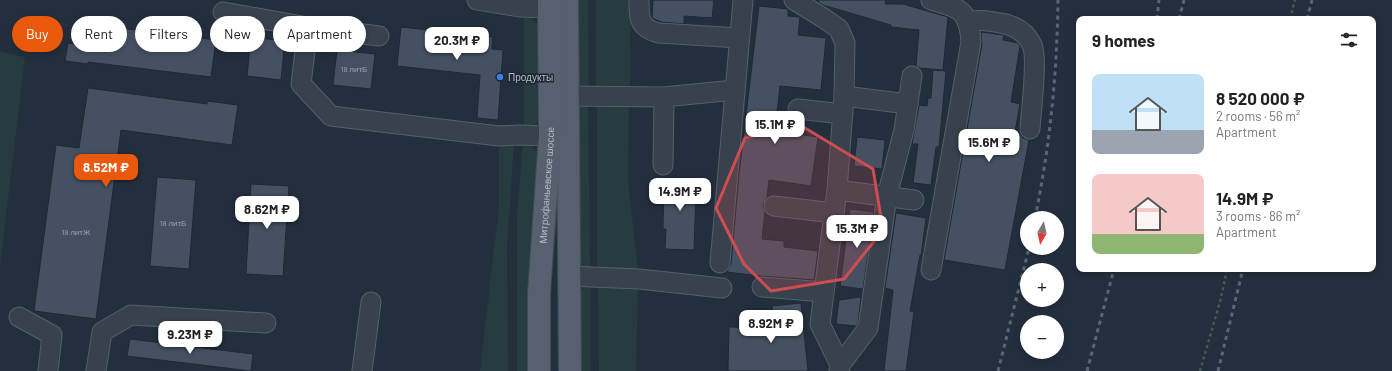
<!DOCTYPE html>
<meta charset="utf-8">
<style>
:root{--surface:#fff;--page:#f6f6f6;--text:#222;--muted:#767676;--accent:#ea580c}
body{margin:0;font-family:Barlow,sans-serif;background:var(--page);color:var(--text);height:100vh;display:flex;flex-direction:column;font-size:15px;white-space:nowrap}
*{box-sizing:border-box;margin:0}
p{font-size:13px;color:var(--muted)}
.icon{flex:none;width:22px;height:22px;fill:none;stroke:currentColor;stroke-width:2;stroke-linecap:round;stroke-linejoin:round}
.map{position:relative;flex:1;overflow:hidden}
.panel{position:absolute;left:1076px;top:16px;width:300px;height:256px;display:flex;flex-direction:column;background:var(--surface);border-radius:8px;box-shadow:0 2px 6px #0003}
.panel>*{flex:none}
.hud{position:absolute;left:12px;top:16px;width:380px;height:36px;display:flex;gap:8px}
.needle{width:26px;rotate:189deg}
.fabs{position:absolute;left:1020px;top:211px;display:grid;gap:8px}
.fabs a{display:grid;place-items:center;width:44px;height:44px;border-radius:50%;background:var(--surface);box-shadow:0 2px 6px #0003;font-size:20px}
.price{position:absolute;translate:-50% -34px;padding:0 9px;border-radius:8px;background:#fff;color:#222;font-size:13px;line-height:26px;filter:drop-shadow(0 1px 2px #0008)}
.price::after{content:'';position:absolute;left:50%;top:24px;width:12px;height:9px;margin-left:-6px;background:inherit;clip-path:polygon(0 0,100% 0,50% 100%)}
.price.on{background:var(--accent);color:#fff}
ul{padding:0;list-style:none}
li{display:flex;align-items:center;gap:12px;height:100px;padding:0 16px}
li span{display:grid;place-items:center;flex:none;width:112px;height:80px;border-radius:8px;color:#555}
li>.icon{margin-inline-start:auto}
span .icon{width:48px;height:48px;fill:#fffc;stroke-width:1}
li b{font-size:17px}
h2{display:flex;justify-content:space-between;align-items:center;height:48px;padding:0 16px;font-size:17px}
.pill{padding:0 14px;border-radius:18px;background:var(--surface);box-shadow:0 2px 6px #0003;font-size:14px;line-height:36px}
.pill.on{background:var(--accent);color:#fff}
.map>svg:first-child{display:block}
</style>
<div class="map">
<svg width="1392" height="371" viewBox="0 0 1392 371">
<rect width="100%" height="100%" fill="#242f3e"/>
<g fill="#263c3f">
<polygon points="578,0 588,0 589,88 579,84"/>
<polygon points="596,0 631,0 630,89 596,88"/>
<polygon points="524,15 530,17 538,24 539,121 533,126 524,128"/>
<polygon points="0,52 25,57 0,266"/>
<polygon points="588,102 590,269 581,265 579,107"/>
<polygon points="597,102 629,106 628,180 638,270 597,270"/>
<polygon points="499,140 514,142 507,246 508,371 480,371 499,206"/>
<polygon points="523,141 528,143 539,153 529,371 517,371 517,218"/>
<polygon points="590,285 590,371 581,371 581,290"/>
<polygon points="598,285 638,285 636,371 599,371"/>
</g>
<g fill="#455162" stroke="#1f2835">
<polygon points="653,0 714,0 712,18 684,16 684,24 661,22 652,18"/>
<polygon points="819,0 886,0 885,4 903,4 948,17 943,70 919,68 916,66 919,30 891,27 891,25 823,5 818,2"/>
<polygon points="759,6 788,9 788,16 800,17 798,35 826,38 821,90 780,86 775,131 818,137 811,186 769,180 767,198 763,205 765,212 762,239 784,241 784,247 818,251 814,280 760,276 727,272 731,264 739,174"/>
<polygon points="95,25 216,40 211,77 88,62 88,64 65,61 68,43 92,47"/>
<polygon points="401,27 493,37 492,49 503,50 498,120 477,118 480,75 397,66"/>
<polygon points="981,32 1004,35 1003,40 1018,43 1020,46 1011,102 1020,104 1015,132 1020,133 1023,138 1029,140 1005,270 944,260 982,44"/>
<polygon points="251,37 285,41 281,80 247,76"/>
<polygon points="337,50 375,54 371,89 333,85"/>
<polygon points="933,70 946,71 939,147 936,147 931,185 913,183 918,144 912,144 919,105 927,106 928,98 931,98"/>
<polygon points="88,88 207,104 207,101 238,105 232,145 121,130 96,319 34,311 56,145 79,148"/>
<polygon points="857,137 885,140 882,169 854,166"/>
<polygon points="157,177 196,180 189,269 150,266"/>
<polygon points="664,178 700,178 700,195 696,195 694,250 665,249 666,229 663,229"/>
<polygon points="251,184 289,186 283,276 246,274"/>
<polygon points="850,209 874,212 863,289 840,286"/>
<polygon points="896,213 926,218 921,256 920,255 910,311 914,312 906,371 884,371 893,290 885,288"/>
<polygon points="861,297 858,324 856,326 836,324 839,300"/>
<polygon points="801,303 808,371 728,371 729,327 774,328 772,306"/>
<polygon points="130,339 253,354 251,371 127,356"/>
</g>
<g fill="none" stroke-linecap="round" stroke-linejoin="round">
<g stroke="#565f6c" stroke-width="21">
<g id="minor">
<polyline points="477,0 520,7 549,8"/>
<path d="M639 0C639 19 639 28 659 33L739 38"/>
<polyline points="794,0 825,19 839,29 845,43 844,96 837,190 820,324 840,365 839,371"/>
<polyline points="223,12 308,27 379,36"/>
<path d="M967 22C979 19 988 21 1000 23 1014 25 1026 32 1032 45 1038 57 1031 112 1030 129"/>
<polyline points="308,27 301,84 331,116 499,136 520,135 550,136"/>
<polyline points="568,96 664,97 724,91 735,92"/>
<polyline points="844,96 908,104"/>
<polyline points="798,109 843,114"/>
<polyline points="663,165 664,97"/>
<polyline points="837,190 914,200"/>
<polyline points="774,206 834,213"/>
<polyline points="720,263 743,0"/>
<path d="M931 270 971 42C969 10 960 8 931 0"/>
<polyline points="568,276 639,279 722,288"/>
<polyline points="762,287 824,292"/>
<polyline points="19,317 52,335 48,371"/>
<polyline points="840,365 868,328 887,196 904,130 912,76"/>
<polyline points="96,371 102,332 131,315 266,323"/>
<polyline points="362,371 371,302"/>
</g>
</g>
<g stroke="#414a57" stroke-width="24">
<g id="major">
<polyline points="567,0 570,371"/>
<path id="s1" d="M539 371V293L550 136 549 0"/>
</g>
</g>
<g stroke="#44595c" stroke-width="2.5" stroke-dasharray="3 3" stroke-linecap="butt">
<polyline points="1290,19 1295,0"/>
<polyline points="1200,371 1221,298 1227,269"/>
</g>
<use href="#minor" stroke="#38414e" stroke-width="19"/>
<use href="#major" stroke="#56606e" stroke-width="22"/>
<g stroke="#5a6575" stroke-width="3" stroke-dasharray="4 4" stroke-linecap="butt">
<polyline points="1157,19 1159,0"/>
<polyline points="1179,19 1184,0"/>
<polyline points="1307,19 1312,0"/>
<path d="M1035 218C1050 146 1057 74 1058 0"/>
<polyline points="998,371 1029,248"/>
<polyline points="1087,371 1114,269"/>
<polyline points="1218,371 1243,269"/>
</g>
</g>
<path fill="#ce4d50" fill-opacity="0.2" stroke="#ce4d50" stroke-width="3" stroke-linejoin="round" d="M800 125 873 169 883 230 844 279 771 291 744 264 716 208 745 138Z"/>
<circle fill="#3f7fe0" stroke="#1d2633" stroke-width="1.5" cx="500" cy="77" r="4"/>
<g text-anchor="middle" stroke-width="3" stroke-linejoin="round" paint-order="stroke">
<g font-size="8" fill="#98a1af">
<text x="354" y="72">18 литБ</text>
<text x="173" y="226">18 литБ</text>
<text x="76" y="235">18 литЖ</text>
</g>
<g font-size="10" fill="#b4bcc9" stroke="#1d2633" text-anchor="start">
<text x="508" y="81">Продукты</text>
</g>
<g font-size="10" fill="#b4bcc9" stroke="#1d2633">
<text dy="4" stroke="none"><textPath href="#s1" startOffset="186">Митрофаньевское шоссе</textPath></text>
</g>
</g>
</svg>
<div class="fabs">
<a><svg class="needle" viewBox="-14 -14 28 28"><path d="M0-13l5 13h-10z" fill="#e53935"/><path d="M0 13l5-13h-10z" fill="#767676"/></svg></a>
<a>+</a>
<a>−</a>
</div>
<b class="price" style="left:457px;top:61px">20.3M ₽</b>
<b class="price" style="left:775px;top:145px">15.1M ₽</b>
<b class="price" style="left:989px;top:163px">15.6M ₽</b>
<b class="price on" style="left:106px;top:188px">8.52M ₽</b>
<b class="price" style="left:680px;top:212px">14.9M ₽</b>
<b class="price" style="left:267px;top:230px">8.62M ₽</b>
<b class="price" style="left:857px;top:249px">15.3M ₽</b>
<b class="price" style="left:771px;top:344px">8.92M ₽</b>
<b class="price" style="left:190px;top:355px">9.23M ₽</b>
<div class="hud">
<a class="pill on">Buy</a>
<a class="pill">Rent</a>
<a class="pill">Filters</a>
<a class="pill">New</a>
<a class="pill">Apartment</a>
</div>
<section class="panel">
<h2>9 homes<svg class="icon" aria-label="filters" viewBox="0 0 24 24"><path d="M4 7h16M4 17h16"/><circle cx="9" cy="7" r="2"/><circle cx="15" cy="17" r="2"/></svg></h2>
<ul>
<li><span style="background:linear-gradient(#bfe0f5 70%,#9aa5b1 0)"><svg class="icon" aria-label="home" viewBox="0 0 24 24"><path d="M3 11l9-7 9 7M6 9v11h12V9"/></svg></span><div><b>8 520 000 ₽</b><p>2 rooms · 56 m²</p><p>Apartment</p></div></li>
<li><span style="background:linear-gradient(#f6c9c9 75%,#8fb573 0)"><svg class="icon" aria-label="home" viewBox="0 0 24 24"><path d="M3 11l9-7 9 7M6 9v11h12V9"/></svg></span><div><b>14.9M ₽</b><p>3 rooms · 86 m²</p><p>Apartment</p></div></li>
</ul>
</section>
</div>
